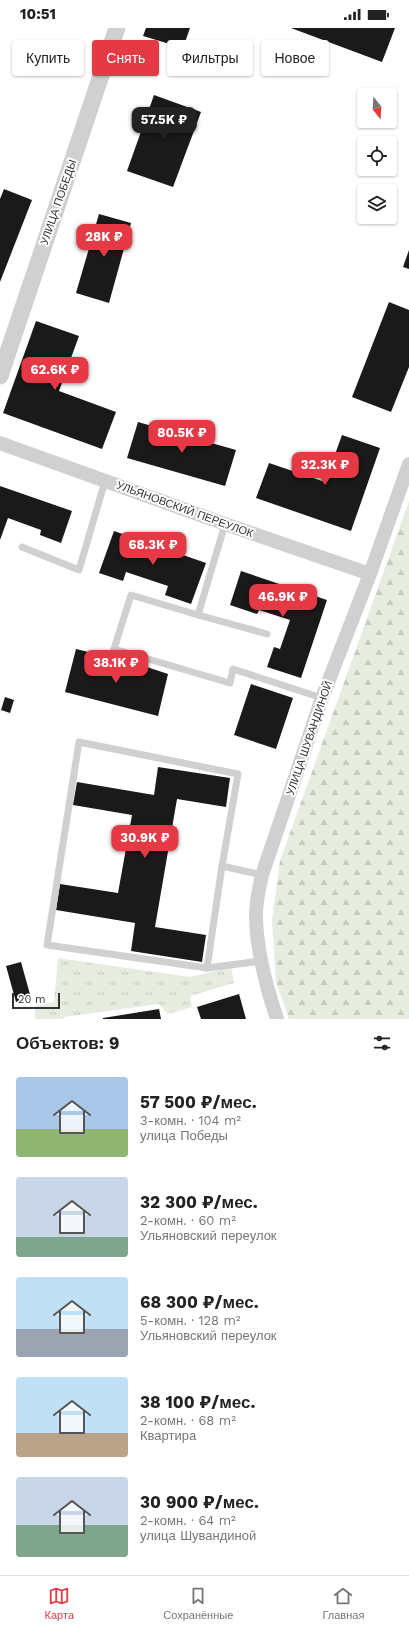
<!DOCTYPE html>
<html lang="ru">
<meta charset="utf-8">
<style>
:root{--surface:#fff;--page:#f2f2f2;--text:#222;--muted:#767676;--line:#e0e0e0;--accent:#e63946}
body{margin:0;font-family:"Work Sans",sans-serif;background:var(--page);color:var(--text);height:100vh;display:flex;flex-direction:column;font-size:15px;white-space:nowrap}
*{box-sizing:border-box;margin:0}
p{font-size:13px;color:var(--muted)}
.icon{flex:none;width:22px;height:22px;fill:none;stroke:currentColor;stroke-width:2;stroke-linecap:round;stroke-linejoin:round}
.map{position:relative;height:991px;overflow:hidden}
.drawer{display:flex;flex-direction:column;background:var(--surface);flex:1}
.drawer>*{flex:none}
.top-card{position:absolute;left:12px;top:12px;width:385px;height:36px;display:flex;gap:8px}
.needle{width:26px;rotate:163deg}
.tools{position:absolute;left:357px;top:60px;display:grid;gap:8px}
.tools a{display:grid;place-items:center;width:40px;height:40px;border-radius:4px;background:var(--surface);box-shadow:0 1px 3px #0004;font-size:20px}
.scale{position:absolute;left:12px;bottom:10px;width:48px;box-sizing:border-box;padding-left:4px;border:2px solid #333;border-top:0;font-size:11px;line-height:14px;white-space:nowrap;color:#333;-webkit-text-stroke:3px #fff;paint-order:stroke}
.price{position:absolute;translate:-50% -34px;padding:0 9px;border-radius:8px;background:var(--accent);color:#fff;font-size:13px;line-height:26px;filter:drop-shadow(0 1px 2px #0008)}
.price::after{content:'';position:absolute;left:50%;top:24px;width:12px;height:9px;margin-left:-6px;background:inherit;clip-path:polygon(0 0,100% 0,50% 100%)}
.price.current{background:#222;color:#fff}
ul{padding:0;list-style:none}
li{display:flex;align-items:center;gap:12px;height:100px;padding:0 16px}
li span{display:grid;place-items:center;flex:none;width:112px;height:80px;border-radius:4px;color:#555}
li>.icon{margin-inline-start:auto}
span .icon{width:48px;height:48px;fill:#fffc;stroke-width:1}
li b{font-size:17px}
h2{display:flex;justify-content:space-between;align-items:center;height:48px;padding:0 16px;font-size:17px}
.tag{padding:0 14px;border-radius:4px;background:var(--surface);box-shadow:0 1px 3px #0004;font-size:14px;line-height:36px}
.tag.current{background:var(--accent);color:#fff}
.status{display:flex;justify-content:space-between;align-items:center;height:28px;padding:0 20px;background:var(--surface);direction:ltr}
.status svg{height:11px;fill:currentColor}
.tabs{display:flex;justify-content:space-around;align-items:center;height:56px;border-top:1px solid var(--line);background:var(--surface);font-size:11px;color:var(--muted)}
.tabs a{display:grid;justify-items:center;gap:2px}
.tabs .current{color:var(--accent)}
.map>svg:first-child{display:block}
</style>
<div class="status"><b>10:51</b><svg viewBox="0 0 49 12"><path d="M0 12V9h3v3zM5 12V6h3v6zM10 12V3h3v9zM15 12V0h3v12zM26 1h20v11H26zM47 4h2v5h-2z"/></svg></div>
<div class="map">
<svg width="409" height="991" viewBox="0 0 409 991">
<defs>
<pattern id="grass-tufts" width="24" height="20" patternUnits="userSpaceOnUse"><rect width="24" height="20" fill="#e6ecdf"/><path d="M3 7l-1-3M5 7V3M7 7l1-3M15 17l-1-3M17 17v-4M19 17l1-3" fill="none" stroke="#c6cbc0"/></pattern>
<pattern id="forest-firs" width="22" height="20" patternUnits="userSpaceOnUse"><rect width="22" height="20" fill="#e6ecdf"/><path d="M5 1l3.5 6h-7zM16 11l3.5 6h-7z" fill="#c6cbc0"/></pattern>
</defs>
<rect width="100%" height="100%" fill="#fff"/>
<polygon fill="url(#grass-tufts)" points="58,930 190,949 231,939 234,955 190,968 192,979 168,986 159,976 64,989 63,991 35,991 35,978 54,974"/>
<polygon fill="url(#forest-firs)" points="409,473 409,991 289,991 276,954 272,892 280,833"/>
<g fill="#1a1a1a">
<polygon points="146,0 190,0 183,20 143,8"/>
<polygon points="291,0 395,0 382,34"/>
<polygon points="154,67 201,84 173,159 127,143"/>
<polygon points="4,161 32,172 0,254 0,171"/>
<polygon points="99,186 131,195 109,275 76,265"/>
<polygon points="409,222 409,241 403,239"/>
<polygon points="389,274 409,282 409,339 391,384 352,369"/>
<polygon points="36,293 79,308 59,363 116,384 102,421 3,385"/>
<polygon points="138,394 236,422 225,458 127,430"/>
<polygon points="342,407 380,420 351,503 256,470 269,435 325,454"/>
<polygon points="0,458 72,483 61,515 40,507 41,502 8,490 0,512"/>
<polygon points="114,503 206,535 191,576 165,567 168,558 126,544 123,553 99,545"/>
<polygon points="241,543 327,572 301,650 267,639 274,619 280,621 290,592 259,582 257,586 230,577"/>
<polygon points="76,621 101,627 99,636 139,647 141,637 168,646 158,688 65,664"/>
<polygon points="251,656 293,670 276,721 234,707"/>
<polygon points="5,669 14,672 10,685 1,682"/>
<polygon points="158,739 230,750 226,779 177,771 155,899 206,907 202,934 131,923 135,895 56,882 60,856 118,865 132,787 73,777 77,754 154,767"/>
<polygon points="21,934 31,970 16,974 6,938"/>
<polygon points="239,966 246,991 201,991 197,979"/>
<polygon points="159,981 161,991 103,991 103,990"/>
</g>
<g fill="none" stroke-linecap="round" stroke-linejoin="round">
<g stroke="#d0d0d0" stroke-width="7">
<polyline points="225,496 198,587 267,606"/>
<polyline points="22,519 79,542 105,453"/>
<polyline points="198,587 131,567 114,621 230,655 233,641 322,670"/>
<polyline points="222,838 238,746 79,714 47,917 207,940 222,838 262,847"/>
<polyline points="207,940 261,933"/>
</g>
<g stroke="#d0d0d0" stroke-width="14">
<polyline points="0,415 225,496 370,546"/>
<path d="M277 991C266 958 256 922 256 887 256 874 259 860 262 847L322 670 370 546 409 436"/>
</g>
<polyline stroke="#d0d0d0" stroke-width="17" points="0,348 117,0"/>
</g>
<g text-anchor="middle" stroke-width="4" stroke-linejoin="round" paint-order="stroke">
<g font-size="11" fill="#333" stroke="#fff">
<text transform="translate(58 174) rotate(-71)" y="4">УЛИЦА ПОБЕДЫ</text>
<text transform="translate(185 481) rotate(20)" y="4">УЛЬЯНОВСКИЙ ПЕРЕУЛОК</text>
<text transform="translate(309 710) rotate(-71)" y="4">УЛИЦА ШУВАНДИНОЙ</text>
</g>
</g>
</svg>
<div class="tools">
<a><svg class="needle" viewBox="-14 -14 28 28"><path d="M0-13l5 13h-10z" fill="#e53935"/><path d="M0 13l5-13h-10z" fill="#767676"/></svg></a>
<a><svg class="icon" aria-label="locate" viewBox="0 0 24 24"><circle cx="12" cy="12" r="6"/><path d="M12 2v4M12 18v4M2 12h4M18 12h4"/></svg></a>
<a><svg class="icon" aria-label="layers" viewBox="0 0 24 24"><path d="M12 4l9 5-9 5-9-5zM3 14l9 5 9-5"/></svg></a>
</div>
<div class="scale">20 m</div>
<b class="price current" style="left:164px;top:113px">57.5K ₽</b>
<b class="price" style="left:104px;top:230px">28K ₽</b>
<b class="price" style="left:55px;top:363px">62.6K ₽</b>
<b class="price" style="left:182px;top:426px">80.5K ₽</b>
<b class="price" style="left:325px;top:458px">32.3K ₽</b>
<b class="price" style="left:153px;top:538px">68.3K ₽</b>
<b class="price" style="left:283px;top:590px">46.9K ₽</b>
<b class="price" style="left:116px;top:656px">38.1K ₽</b>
<b class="price" style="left:145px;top:831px">30.9K ₽</b>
<div class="top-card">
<a class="tag">Купить</a>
<a class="tag current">Снять</a>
<a class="tag">Фильтры</a>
<a class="tag">Новое</a>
</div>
</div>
<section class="drawer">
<h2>Объектов: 9<svg class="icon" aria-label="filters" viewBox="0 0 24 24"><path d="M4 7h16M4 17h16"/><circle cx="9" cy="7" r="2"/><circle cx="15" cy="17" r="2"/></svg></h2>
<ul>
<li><span style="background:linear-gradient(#a9c7e8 65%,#8fb573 0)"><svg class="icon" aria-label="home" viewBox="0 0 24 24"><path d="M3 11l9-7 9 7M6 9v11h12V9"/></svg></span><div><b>57 500 ₽/мес.</b><p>3-комн. · 104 m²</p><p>улица Победы</p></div></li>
<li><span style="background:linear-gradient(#c9d6e8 75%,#7fa58c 0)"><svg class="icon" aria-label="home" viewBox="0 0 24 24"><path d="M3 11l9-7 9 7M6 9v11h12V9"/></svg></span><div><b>32 300 ₽/мес.</b><p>2-комн. · 60 m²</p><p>Ульяновский переулок</p></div></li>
<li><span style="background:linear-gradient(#bfe0f5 65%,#9aa5b1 0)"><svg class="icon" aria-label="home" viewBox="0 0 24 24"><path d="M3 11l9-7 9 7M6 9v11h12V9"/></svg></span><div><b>68 300 ₽/мес.</b><p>5-комн. · 128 m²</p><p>Ульяновский переулок</p></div></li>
<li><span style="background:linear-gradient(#bfe0f5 70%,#b9a48a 0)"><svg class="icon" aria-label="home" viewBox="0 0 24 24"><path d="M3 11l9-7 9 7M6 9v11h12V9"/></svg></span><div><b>38 100 ₽/мес.</b><p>2-комн. · 68 m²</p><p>Квартира</p></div></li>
<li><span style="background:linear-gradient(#c9d6e8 60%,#7fa58c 0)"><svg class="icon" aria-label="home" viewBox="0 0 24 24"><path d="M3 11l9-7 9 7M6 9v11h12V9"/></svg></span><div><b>30 900 ₽/мес.</b><p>2-комн. · 64 m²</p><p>улица Шувандиной</p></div></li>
</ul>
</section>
<nav class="tabs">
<a class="current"><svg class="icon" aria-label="map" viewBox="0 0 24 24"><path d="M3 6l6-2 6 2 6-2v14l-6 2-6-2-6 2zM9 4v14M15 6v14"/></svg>Карта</a>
<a><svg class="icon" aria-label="saved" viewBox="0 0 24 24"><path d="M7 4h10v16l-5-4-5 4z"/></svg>Сохранённые</a>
<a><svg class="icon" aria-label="home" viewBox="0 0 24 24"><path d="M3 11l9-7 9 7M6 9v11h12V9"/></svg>Главная</a>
</nav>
